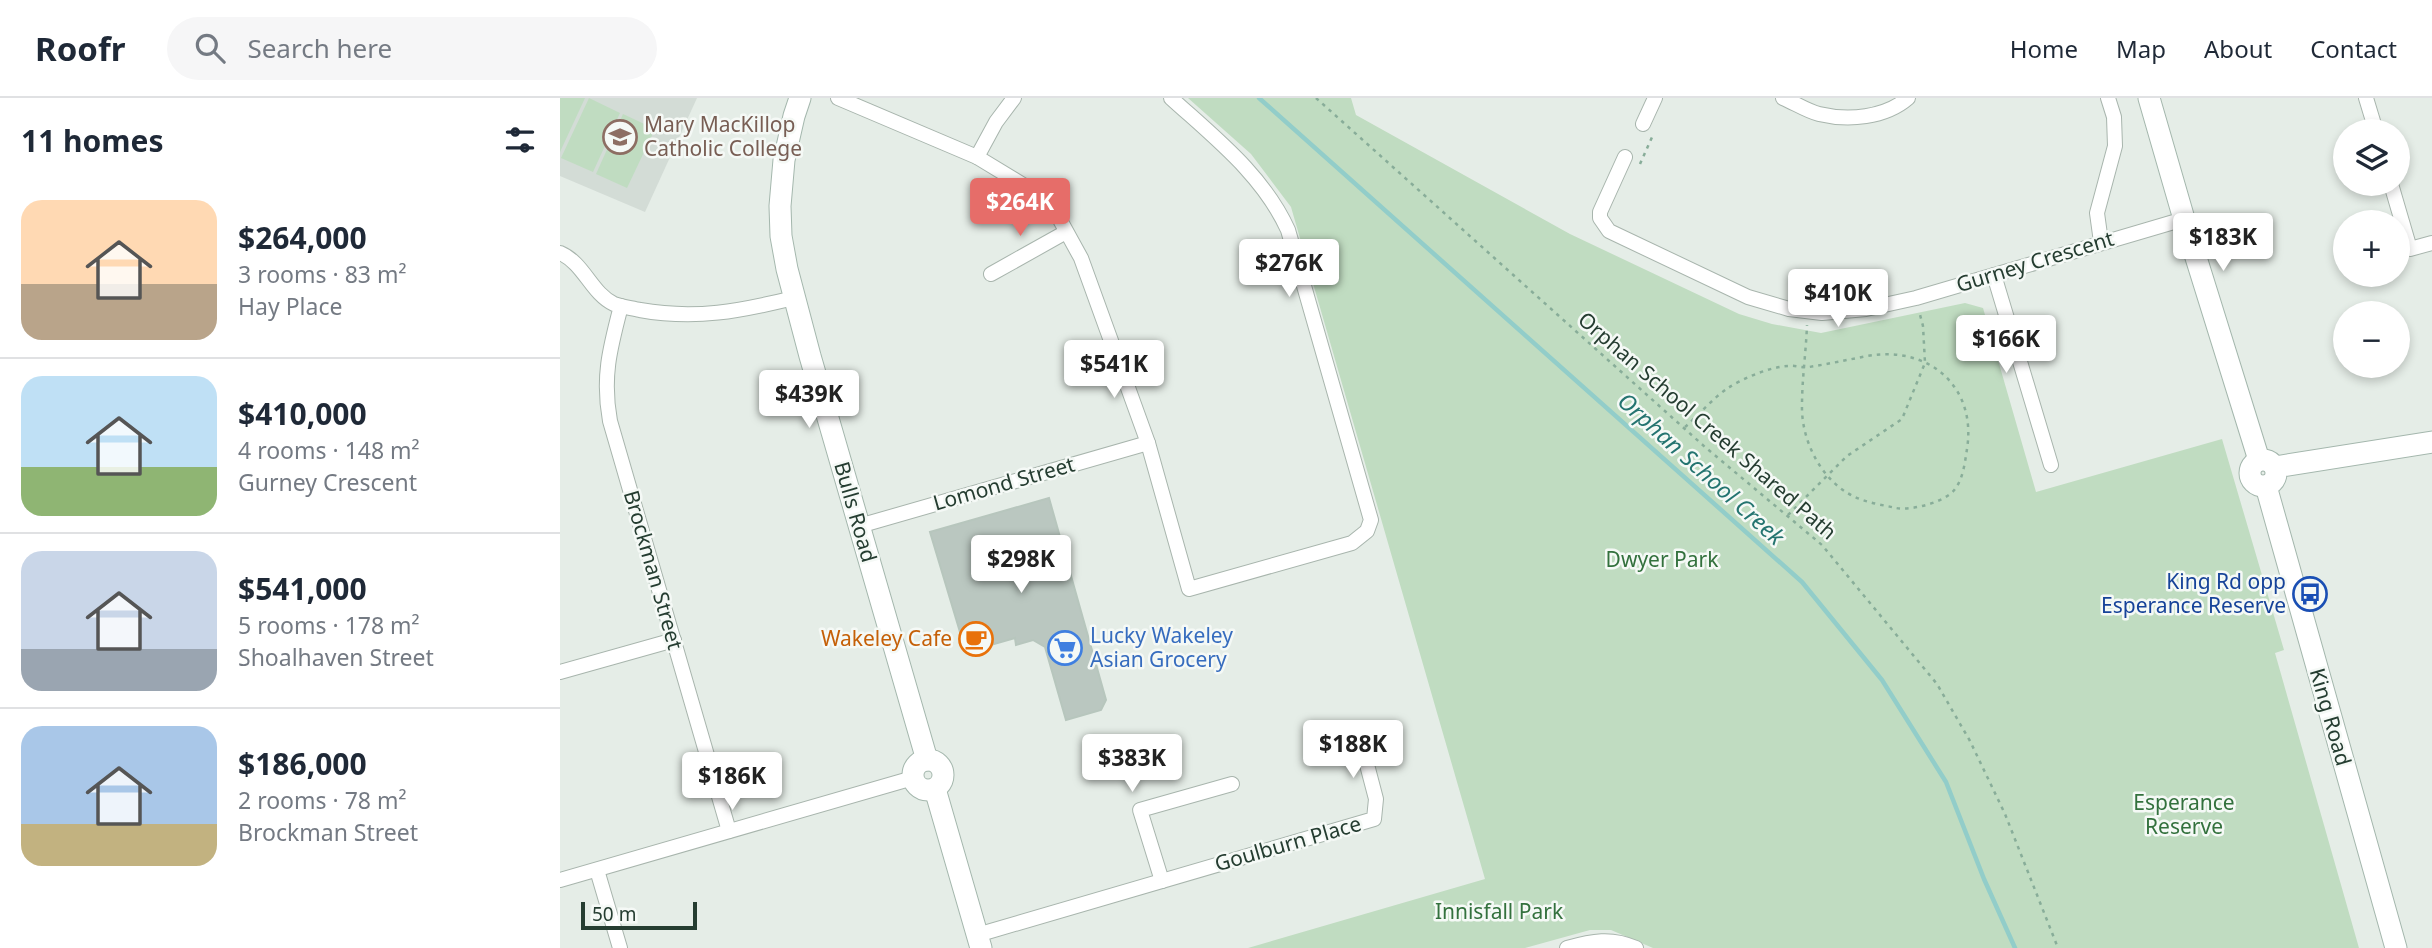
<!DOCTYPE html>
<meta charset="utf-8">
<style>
:root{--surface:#fff;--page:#f6f6f7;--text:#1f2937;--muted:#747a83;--line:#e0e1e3;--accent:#e66d69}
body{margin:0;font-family:"Noto Sans",sans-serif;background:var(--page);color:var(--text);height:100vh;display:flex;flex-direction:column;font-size:26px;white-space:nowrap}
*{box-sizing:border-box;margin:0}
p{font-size:23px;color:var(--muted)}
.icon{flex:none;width:38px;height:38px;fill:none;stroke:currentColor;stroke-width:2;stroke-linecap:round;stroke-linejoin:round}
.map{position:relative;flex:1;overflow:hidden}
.side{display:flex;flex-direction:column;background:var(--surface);width:560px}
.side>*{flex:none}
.controls{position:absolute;left:1773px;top:21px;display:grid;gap:14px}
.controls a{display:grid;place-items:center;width:77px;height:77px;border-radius:50%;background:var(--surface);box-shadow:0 4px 10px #0003;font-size:35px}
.scale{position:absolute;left:21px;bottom:18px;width:116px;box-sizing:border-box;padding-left:7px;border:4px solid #253d31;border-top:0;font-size:19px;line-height:24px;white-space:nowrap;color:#253d31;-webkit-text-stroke:5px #f5f9f6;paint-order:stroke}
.price{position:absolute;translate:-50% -60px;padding:0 16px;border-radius:7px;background:#fff;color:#222;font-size:23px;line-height:46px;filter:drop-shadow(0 2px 4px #0008)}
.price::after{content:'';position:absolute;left:50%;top:42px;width:21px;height:16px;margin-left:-10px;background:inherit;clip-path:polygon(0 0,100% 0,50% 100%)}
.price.current{background:var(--accent);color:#fff}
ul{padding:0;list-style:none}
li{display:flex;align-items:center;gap:21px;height:175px;padding:0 21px}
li+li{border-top:2px solid var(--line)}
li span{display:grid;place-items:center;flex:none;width:196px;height:140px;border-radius:21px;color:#555}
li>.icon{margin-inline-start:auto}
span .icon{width:84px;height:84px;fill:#fffc;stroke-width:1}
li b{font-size:30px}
h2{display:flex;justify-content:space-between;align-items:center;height:84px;padding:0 21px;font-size:30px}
header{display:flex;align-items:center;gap:42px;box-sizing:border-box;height:98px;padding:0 35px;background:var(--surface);border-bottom:2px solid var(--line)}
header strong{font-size:33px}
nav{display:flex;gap:38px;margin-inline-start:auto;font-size:24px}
.search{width:490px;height:63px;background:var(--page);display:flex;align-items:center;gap:18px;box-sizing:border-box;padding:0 24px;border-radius:38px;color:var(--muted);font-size:26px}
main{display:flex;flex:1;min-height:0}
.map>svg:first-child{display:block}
</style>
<header>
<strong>Roofr</strong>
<div class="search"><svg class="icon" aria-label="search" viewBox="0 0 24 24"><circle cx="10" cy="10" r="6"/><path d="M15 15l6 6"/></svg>Search here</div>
<nav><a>Home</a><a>Map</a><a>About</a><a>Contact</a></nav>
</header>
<main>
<section class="side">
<h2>11 homes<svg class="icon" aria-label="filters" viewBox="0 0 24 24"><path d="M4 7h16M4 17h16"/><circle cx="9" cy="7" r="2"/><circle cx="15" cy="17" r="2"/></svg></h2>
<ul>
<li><span style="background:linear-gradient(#ffd9b3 60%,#b9a48a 0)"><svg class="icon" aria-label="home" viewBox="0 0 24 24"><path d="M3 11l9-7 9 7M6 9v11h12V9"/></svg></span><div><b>$264,000</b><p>3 rooms · 83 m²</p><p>Hay Place</p></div></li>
<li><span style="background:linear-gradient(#bfe0f5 65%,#8fb573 0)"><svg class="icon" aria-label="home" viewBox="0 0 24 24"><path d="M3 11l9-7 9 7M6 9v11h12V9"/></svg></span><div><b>$410,000</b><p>4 rooms · 148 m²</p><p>Gurney Crescent</p></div></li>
<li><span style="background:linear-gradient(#c9d6e8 70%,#9aa5b1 0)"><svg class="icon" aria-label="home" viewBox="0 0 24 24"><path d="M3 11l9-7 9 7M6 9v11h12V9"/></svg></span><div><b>$541,000</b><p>5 rooms · 178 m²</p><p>Shoalhaven Street</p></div></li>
<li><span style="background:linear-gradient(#a9c7e8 70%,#c2b280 0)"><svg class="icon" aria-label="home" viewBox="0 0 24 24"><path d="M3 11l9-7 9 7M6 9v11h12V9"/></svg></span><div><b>$186,000</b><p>2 rooms · 78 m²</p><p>Brockman Street</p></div></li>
</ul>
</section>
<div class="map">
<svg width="1872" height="850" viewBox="0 0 1872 850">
<rect width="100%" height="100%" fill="#e5ede7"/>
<polygon fill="#d3dcd6" points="0,0 137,0 85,114 0,78"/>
<g fill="#c0dcc1">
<polygon points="0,0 25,0 0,54"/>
<polygon points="29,0 60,15 33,74 1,60"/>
<polygon points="628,0 791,0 796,17 1010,136 1179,216 1212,226 1261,235 1405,205 1423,210 1476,394 1662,341 1724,552 1715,555 1799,850 1093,850 1051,832 1030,832 965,850 688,850 925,781 731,109 691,56"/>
<polygon points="63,16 95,31 67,90 36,76"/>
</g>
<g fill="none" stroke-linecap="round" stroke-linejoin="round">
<polyline stroke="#92cdc9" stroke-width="4.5" points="699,0 1242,484 1322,582 1386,684 1424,781 1455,850"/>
</g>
<polygon fill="#bac7c0" stroke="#b7c6bd" stroke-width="2" points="489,400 546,602 541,612 506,622 485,549 473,542 456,547 455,540 406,554 370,434"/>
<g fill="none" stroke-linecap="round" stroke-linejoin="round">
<g stroke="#a8b5ad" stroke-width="16">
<g id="street">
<path d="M278 0 417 59 468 90 499 120 521 160 588 345 629 491 792 445 807 433 811 422 728 132C703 77 655 40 611 0"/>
<path d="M1223 0C1235 5 1247 13 1259 16 1288 23 1325 20 1348 0"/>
<polyline points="1806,0 1816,33"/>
<polyline points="1083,26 1095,0"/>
<polyline points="417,59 436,24 454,0"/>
<polyline points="1065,59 1040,114 1040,120 1049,133 1188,199 1229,211 1262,215 1306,211 1356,200 1624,121"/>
<polyline points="1831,86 1850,151 1872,145"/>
<polyline points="1541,144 1537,115 1555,48 1554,19 1548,0"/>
<path d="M0 155C24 165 31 195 54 206 62 209 72 210 80 212 136 222 180 213 234 200"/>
<polyline points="431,176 506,134"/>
<polyline points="1434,177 1491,367"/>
<path d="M61 208C50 250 42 279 50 323L169 733"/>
<polyline points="299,428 588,345"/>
<polyline points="0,574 114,542"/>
<polyline points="37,772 60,850"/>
<polyline points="0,782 353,680"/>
<polyline points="602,783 580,712 672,686"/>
<polyline points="417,837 814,721 816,701 800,640"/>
<path d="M1007 850C1032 843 1051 839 1076 850"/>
</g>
</g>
<g stroke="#a4b7ad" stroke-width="23">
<g id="secondary">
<polyline points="240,0 234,18 224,62 220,108 221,138 227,171 250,258 367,662"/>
<polyline points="1589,0 1624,121 1699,362"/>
<circle cx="1703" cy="375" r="13"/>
<polyline points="1715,369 1872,344"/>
<polyline points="1706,388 1836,850"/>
<circle cx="368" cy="677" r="15"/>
<polyline points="375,691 421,850"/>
</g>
</g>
<g stroke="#88ad99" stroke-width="2.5" stroke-dasharray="3.5 5" stroke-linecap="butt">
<polyline points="756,0 1145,349 1262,447 1377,586 1410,643 1445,716 1498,850"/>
<polyline points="1080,66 1093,37"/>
<path d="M1125 329C1139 317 1153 300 1168 290 1184 280 1209 269 1228 268 1235 267 1242 270 1249 269 1268 266 1287 262 1307 258 1368 247 1417 288 1407 351 1405 364 1403 381 1395 391 1386 404 1351 413 1336 410 1323 407 1308 405 1295 399 1262 384 1241 343 1242 307 1242 281 1246 254 1247 227"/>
<polyline points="1228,417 1287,358 1342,321 1365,265 1363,228 1359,213"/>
</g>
<use href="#street" stroke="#fff" stroke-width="14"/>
<use href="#secondary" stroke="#fff" stroke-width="21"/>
</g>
<defs>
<g id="school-ring" transform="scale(1.75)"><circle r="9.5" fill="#f5f9f6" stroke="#8d6e63" stroke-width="1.5"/><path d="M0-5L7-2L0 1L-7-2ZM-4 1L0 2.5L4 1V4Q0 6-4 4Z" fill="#8d6e63"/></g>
<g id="bus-ring" transform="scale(1.75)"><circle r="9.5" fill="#f5f9f6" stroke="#1a4fb4" stroke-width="1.5"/><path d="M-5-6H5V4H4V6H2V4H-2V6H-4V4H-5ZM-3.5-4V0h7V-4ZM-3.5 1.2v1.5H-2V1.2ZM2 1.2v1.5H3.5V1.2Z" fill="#1a4fb4"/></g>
<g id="cafe-ring" transform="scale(1.75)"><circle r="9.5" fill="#f5f9f6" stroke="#e8710a" stroke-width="1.5"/><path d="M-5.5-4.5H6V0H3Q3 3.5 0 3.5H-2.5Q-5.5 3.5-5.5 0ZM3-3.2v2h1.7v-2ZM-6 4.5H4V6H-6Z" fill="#e8710a"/></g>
<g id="supermarket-ring" transform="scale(1.75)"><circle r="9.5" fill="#f5f9f6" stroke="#3f7fe0" stroke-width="1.5"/><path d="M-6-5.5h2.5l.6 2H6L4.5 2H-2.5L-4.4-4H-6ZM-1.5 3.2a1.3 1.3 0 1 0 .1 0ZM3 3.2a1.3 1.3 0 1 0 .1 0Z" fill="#3f7fe0"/></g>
</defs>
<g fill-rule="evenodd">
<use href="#school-ring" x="60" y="39"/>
<use href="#bus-ring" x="1750" y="496"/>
<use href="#cafe-ring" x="416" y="541"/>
<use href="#supermarket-ring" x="505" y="550"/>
</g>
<g text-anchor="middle" stroke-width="5" stroke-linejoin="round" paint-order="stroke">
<g font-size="21" fill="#785e54" stroke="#f5f9f6" text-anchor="start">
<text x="84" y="34">Mary MacKillop<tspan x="84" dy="24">Catholic College</tspan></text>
</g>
<g font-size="21" fill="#253d31" stroke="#f5f9f6">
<text transform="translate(1475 164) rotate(-17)" y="7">Gurney Crescent</text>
<text transform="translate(1147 328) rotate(41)" y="7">Orphan School Creek Shared Path</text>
<text transform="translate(444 386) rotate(-16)" y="7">Lomond Street</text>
<text transform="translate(295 414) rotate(74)" y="7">Bulls Road</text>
<text transform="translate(93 472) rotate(74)" y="7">Brockman Street</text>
<text transform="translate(1770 619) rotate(74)" y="7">King Road</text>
<text transform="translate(728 746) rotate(-16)" y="7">Goulburn Place</text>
</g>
<g font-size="21" fill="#33713d" stroke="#f5f9f6">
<text x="1102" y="469">Dwyer Park</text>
<text x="1624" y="712">Esperance<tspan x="1624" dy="24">Reserve</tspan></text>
<text x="939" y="821">Innisfall Park</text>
</g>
<g font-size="21" fill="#164399" stroke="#f5f9f6" text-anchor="end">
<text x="1726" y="491">King Rd opp<tspan x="1726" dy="24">Esperance Reserve</tspan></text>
</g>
<g font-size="21" fill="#366cbe" stroke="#f5f9f6" text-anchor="start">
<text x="530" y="545">Lucky Wakeley<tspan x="530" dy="24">Asian Grocery</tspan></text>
</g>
<g font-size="21" fill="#c56008" stroke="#f5f9f6" text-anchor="end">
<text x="392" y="548">Wakeley Cafe</text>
</g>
<g font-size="23" font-style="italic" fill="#247470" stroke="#f5f9f6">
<text transform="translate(1141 371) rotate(42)" y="8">Orphan School Creek</text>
</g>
</g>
</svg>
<div class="controls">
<a><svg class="icon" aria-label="layers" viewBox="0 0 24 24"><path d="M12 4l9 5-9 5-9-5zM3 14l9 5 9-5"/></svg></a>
<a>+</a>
<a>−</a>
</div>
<div class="scale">50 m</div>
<b class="price current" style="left:460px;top:140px">$264K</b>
<b class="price" style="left:1663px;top:175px">$183K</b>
<b class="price" style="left:729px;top:201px">$276K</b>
<b class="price" style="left:1278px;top:231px">$410K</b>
<b class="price" style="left:1446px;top:277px">$166K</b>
<b class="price" style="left:554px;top:302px">$541K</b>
<b class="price" style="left:249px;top:332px">$439K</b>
<b class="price" style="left:461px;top:497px">$298K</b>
<b class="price" style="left:793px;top:682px">$188K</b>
<b class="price" style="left:572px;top:696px">$383K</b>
<b class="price" style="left:172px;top:714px">$186K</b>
</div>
</main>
